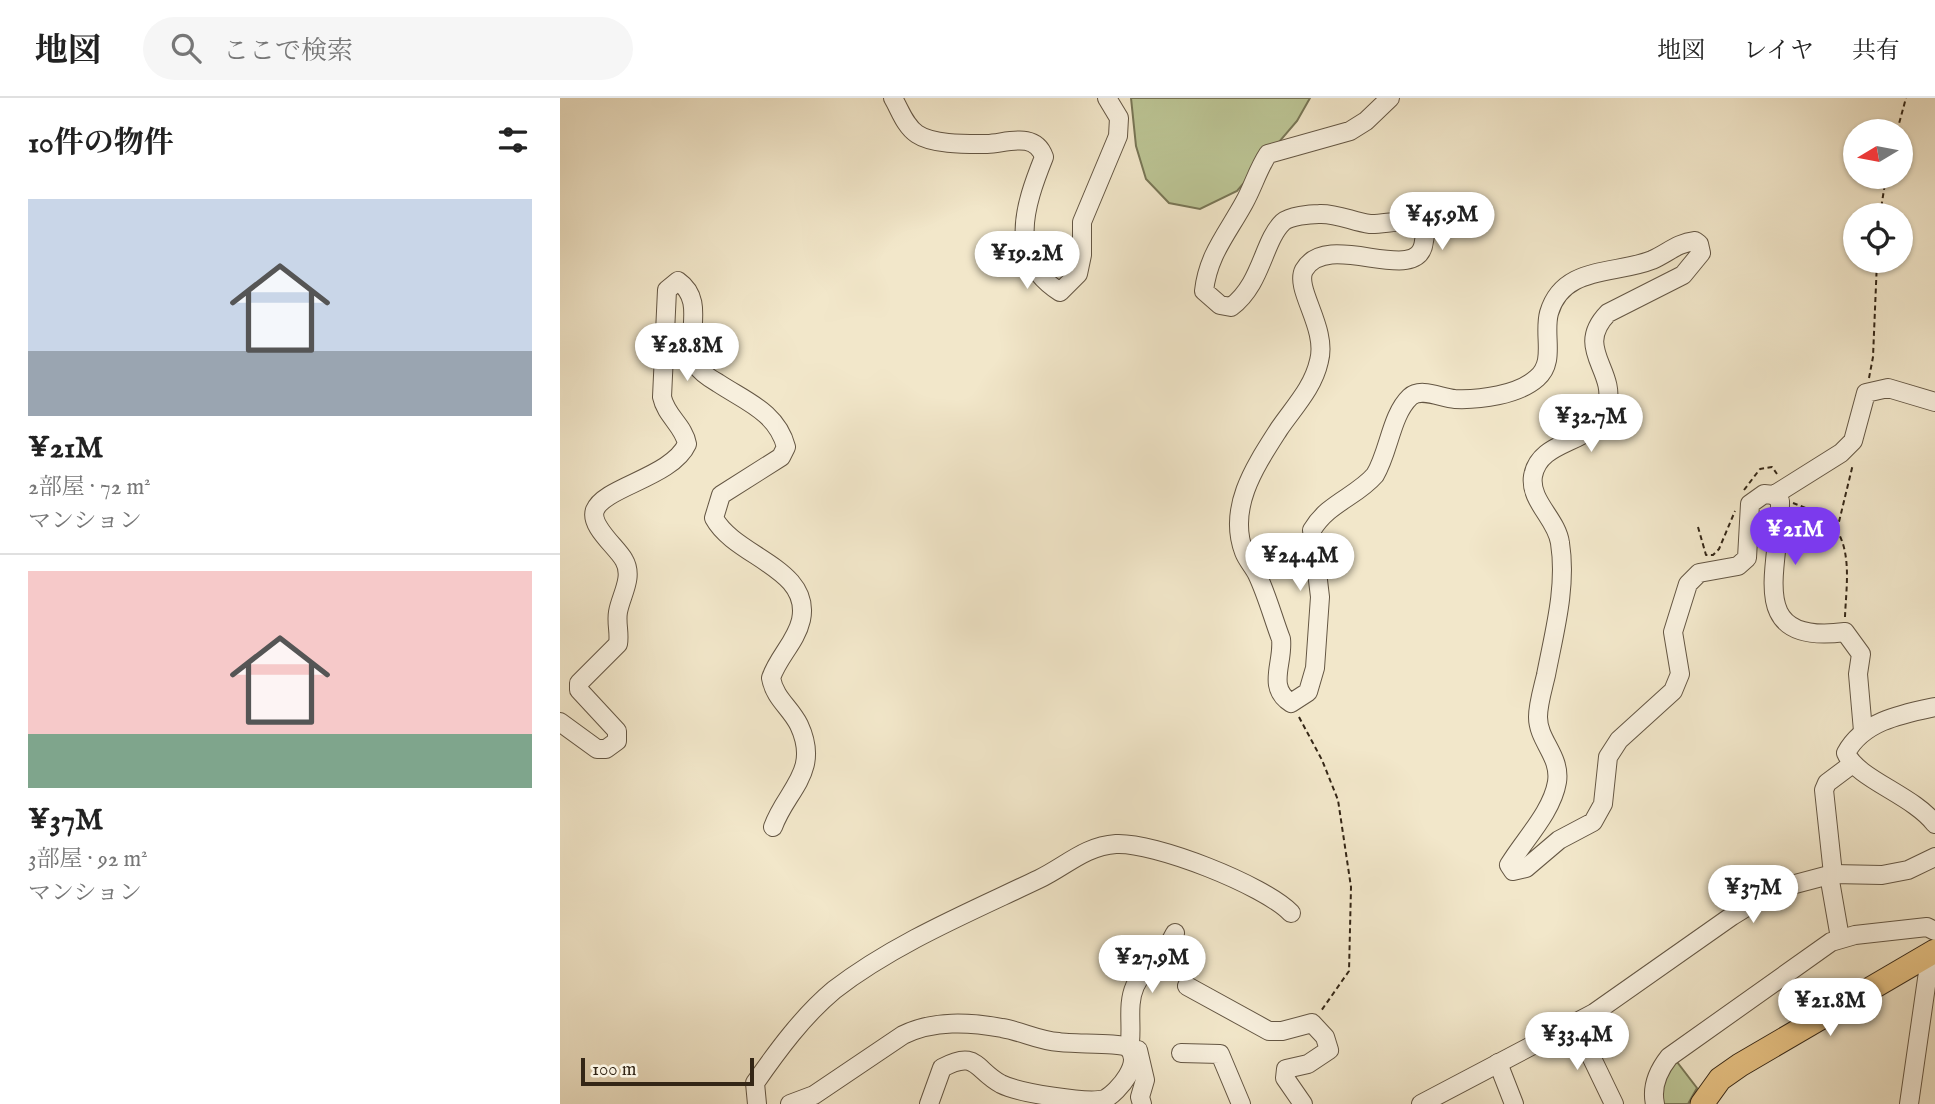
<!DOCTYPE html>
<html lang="ja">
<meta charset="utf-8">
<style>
:root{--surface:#fff;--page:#f6f6f6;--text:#222;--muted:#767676;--line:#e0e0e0;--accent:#7c3aed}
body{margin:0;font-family:"IM FELL English","Noto Serif JP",serif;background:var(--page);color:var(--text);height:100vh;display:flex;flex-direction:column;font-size:26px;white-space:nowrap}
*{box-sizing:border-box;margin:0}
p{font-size:23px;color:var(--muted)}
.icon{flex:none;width:38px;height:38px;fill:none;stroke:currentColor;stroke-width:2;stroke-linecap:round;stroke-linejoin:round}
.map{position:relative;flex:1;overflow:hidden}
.details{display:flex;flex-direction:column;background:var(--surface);width:560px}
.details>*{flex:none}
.needle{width:46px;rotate:260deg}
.buttons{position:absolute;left:1283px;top:21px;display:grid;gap:14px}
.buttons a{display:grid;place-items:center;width:70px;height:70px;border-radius:50%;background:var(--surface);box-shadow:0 2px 5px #0004;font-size:35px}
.scale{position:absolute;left:21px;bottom:18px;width:173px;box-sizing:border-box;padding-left:7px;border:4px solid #342616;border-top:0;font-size:19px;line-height:24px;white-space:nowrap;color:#342616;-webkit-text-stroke:5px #f7efdd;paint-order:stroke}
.price{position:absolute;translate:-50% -60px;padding:0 16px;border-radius:24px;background:#fff;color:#222;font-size:23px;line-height:46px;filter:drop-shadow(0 2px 4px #0008)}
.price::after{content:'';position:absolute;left:50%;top:42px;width:21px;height:16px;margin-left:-10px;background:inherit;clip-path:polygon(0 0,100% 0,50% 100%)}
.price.current{background:var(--accent);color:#fff}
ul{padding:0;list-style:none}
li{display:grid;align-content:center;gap:14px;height:371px;padding:0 28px}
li+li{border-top:2px solid var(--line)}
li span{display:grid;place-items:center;height:217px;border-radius:0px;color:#555}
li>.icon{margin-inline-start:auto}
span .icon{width:126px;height:126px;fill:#fffc;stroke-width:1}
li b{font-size:30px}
h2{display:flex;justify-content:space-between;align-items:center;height:84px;padding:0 28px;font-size:30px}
header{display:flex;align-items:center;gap:42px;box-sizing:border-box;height:98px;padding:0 35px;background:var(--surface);border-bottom:2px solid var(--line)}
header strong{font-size:33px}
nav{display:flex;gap:38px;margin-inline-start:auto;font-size:24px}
.search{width:490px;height:63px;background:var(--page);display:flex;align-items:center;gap:18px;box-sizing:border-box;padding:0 24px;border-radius:38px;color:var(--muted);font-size:26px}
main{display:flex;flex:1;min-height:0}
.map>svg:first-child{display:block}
</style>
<header>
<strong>地図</strong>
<div class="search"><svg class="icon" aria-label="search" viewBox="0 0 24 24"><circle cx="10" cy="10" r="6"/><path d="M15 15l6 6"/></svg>ここで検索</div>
<nav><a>地図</a><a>レイヤ</a><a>共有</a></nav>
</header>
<main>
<section class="details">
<h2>10件の物件<svg class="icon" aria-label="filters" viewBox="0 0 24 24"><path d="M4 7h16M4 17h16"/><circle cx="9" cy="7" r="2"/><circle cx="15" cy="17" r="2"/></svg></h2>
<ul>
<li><span style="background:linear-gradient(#c9d6e8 70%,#9aa5b1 0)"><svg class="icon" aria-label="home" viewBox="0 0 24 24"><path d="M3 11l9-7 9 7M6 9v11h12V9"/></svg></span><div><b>¥21M</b><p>2部屋 · 72 m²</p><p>マンション</p></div></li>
<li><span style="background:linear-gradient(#f6c9c9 75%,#7fa58c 0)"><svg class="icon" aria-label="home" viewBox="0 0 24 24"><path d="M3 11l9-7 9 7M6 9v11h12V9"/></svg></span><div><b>¥37M</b><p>3部屋 · 92 m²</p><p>マンション</p></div></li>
</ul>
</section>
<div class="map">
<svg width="1375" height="1006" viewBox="0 0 1375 1006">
<rect width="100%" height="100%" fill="#f2e7ca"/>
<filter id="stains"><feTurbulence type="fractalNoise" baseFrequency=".00286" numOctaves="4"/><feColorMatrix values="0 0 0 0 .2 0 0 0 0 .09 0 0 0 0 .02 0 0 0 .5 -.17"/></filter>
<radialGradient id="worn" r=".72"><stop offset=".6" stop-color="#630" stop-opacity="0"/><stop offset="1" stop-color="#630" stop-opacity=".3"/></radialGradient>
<g fill="#bcc595" stroke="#787656" stroke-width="2">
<polygon points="571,0 750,0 737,23 677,93 640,111 609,105 586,81 576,48"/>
<polygon points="1114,960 1137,990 1128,1006 1101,1006 1102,972"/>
</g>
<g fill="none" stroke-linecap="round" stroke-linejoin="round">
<g stroke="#645643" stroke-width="20">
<g id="minor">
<path d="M333 0C340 12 345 28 357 36 373 47 408 46 427 46 447 45 475 33 484 59 464 109 447 160 500 194L518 176 522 157V124L558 38 559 20 547 0"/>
<path d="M830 0 806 23 790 33 708 56C698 71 693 89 684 105 667 136 648 157 644 193L660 207 671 209C702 186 703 143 723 124 730 118 750 116 759 116 777 115 793 124 810 126 824 127 852 118 862 128 867 132 865 137 864 143 859 191 768 130 744 172 734 191 768 230 759 263 753 290 734 309 719 331 696 367 667 409 684 454 687 462 693 468 697 476 707 497 713 520 721 541 724 565 706 589 731 605L748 594 755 570 760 499 752 432C768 405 796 399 815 377 829 354 831 317 850 299 861 289 881 300 895 301 920 302 958 297 977 280 996 264 983 237 989 215 1003 167 1055 177 1092 162 1108 155 1117 145 1135 143L1139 146 1141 155 1123 177 1048 215C1013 251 1057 271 1047 309 1036 348 980 339 973 378 969 403 997 421 1000 445 1007 489 994 535 986 577 983 590 978 606 978 619 978 643 1001 658 997 684 992 714 964 742 949 767L953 773 966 770 999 742 1033 724 1043 706 1048 659 1059 642 1113 593 1120 576 1113 534 1128 486 1139 475 1178 468 1187 460 1190 406 1204 396 1214 397 1281 355 1293 343 1306 295 1328 290 1375 304"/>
<path d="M1214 397 1220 403C1221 467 1182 548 1285 534L1301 556 1298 576 1303 633"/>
<path d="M1375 609C1342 616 1303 623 1286 655 1297 681 1353 697 1375 726"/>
<path d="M0 624 37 651H46L57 643V633L19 592V585L58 546C60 535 56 525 58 514 61 497 74 479 64 462 57 449 29 428 35 412 44 389 112 379 127 346 124 328 106 318 102 299L107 192 118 183C148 204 122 241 137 268 141 275 151 281 158 285 185 303 217 314 226 349L221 359 161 397 154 420C175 459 252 470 241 522 236 544 218 559 211 580 215 601 230 609 239 627 261 674 226 692 213 729"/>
<polyline points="1273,776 1264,692 1267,685 1291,667"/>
<polyline points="1269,777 1280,840"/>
<polyline points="627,888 709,933 722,933 752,925 765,939 769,952 748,966 726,971 725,980 743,1006"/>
<polyline points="1015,925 1054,1006"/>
<path d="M566 947 570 944C572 925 567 906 575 888 584 868 606 856 615 835"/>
<polyline points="578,952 585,982 580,999 582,1006"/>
<polyline points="621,955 660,956 681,1006"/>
<polyline points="938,965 954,1006"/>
<path d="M197 1006 195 985C218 952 243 918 274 892 335 845 410 814 479 781 506 768 525 748 556 746 594 744 704 787 731 815"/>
<path d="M230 1006 254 997 343 937C374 922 409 924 442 930 461 933 479 943 499 944 510 946 563 945 567 949 585 963 558 994 545 1001 528 1006 459 995 441 986 415 972 417 951 382 970L369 1006"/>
<polyline points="861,1006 1034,915 1172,818 1216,791 1273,776 1322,777 1348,772 1375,759"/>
<path d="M1095 1006C1091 988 1098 973 1109 959L1271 844 1295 837 1367 829 1375 833"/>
<polyline points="1349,1006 1368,874 1365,859"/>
</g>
</g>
<g stroke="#342616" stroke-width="25">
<polyline id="major" points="1142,1006 1160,981 1180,967 1375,853"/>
</g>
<g stroke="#342616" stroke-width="2" stroke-dasharray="5 3.5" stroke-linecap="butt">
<polyline points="1337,33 1346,0"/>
<polyline points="1320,117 1326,79"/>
<polyline points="1309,280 1313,259 1317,163"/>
<polyline points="1184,392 1200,371 1212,369 1217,376"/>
<path d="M1233 405C1243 409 1255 413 1264 419 1295 441 1286 487 1285 519"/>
<polyline points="1138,429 1146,457 1153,457 1159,451 1175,413"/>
<polyline points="1277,432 1293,366"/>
<polyline points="739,619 762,662 778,702 791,789 789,873 761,913"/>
</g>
<use href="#minor" stroke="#f7efdd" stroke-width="18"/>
<use href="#major" stroke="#e9c485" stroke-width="23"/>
</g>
<rect width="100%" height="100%" filter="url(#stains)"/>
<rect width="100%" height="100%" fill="url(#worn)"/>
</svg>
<div class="buttons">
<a><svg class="needle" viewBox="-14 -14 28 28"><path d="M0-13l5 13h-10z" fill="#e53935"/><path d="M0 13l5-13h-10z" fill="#767676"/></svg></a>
<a><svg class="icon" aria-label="locate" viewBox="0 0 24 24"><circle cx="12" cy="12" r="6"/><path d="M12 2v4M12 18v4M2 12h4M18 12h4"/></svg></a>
</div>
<div class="scale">100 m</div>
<b class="price" style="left:882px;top:154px">¥45.9M</b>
<b class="price" style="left:467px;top:193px">¥19.2M</b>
<b class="price" style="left:127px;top:285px">¥28.8M</b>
<b class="price" style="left:1031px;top:356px">¥32.7M</b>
<b class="price current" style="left:1235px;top:469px">¥21M</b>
<b class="price" style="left:740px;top:495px">¥24.4M</b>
<b class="price" style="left:1193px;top:827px">¥37M</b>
<b class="price" style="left:592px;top:897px">¥27.9M</b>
<b class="price" style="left:1270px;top:940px">¥21.8M</b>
<b class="price" style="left:1017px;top:974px">¥33.4M</b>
</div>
</main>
